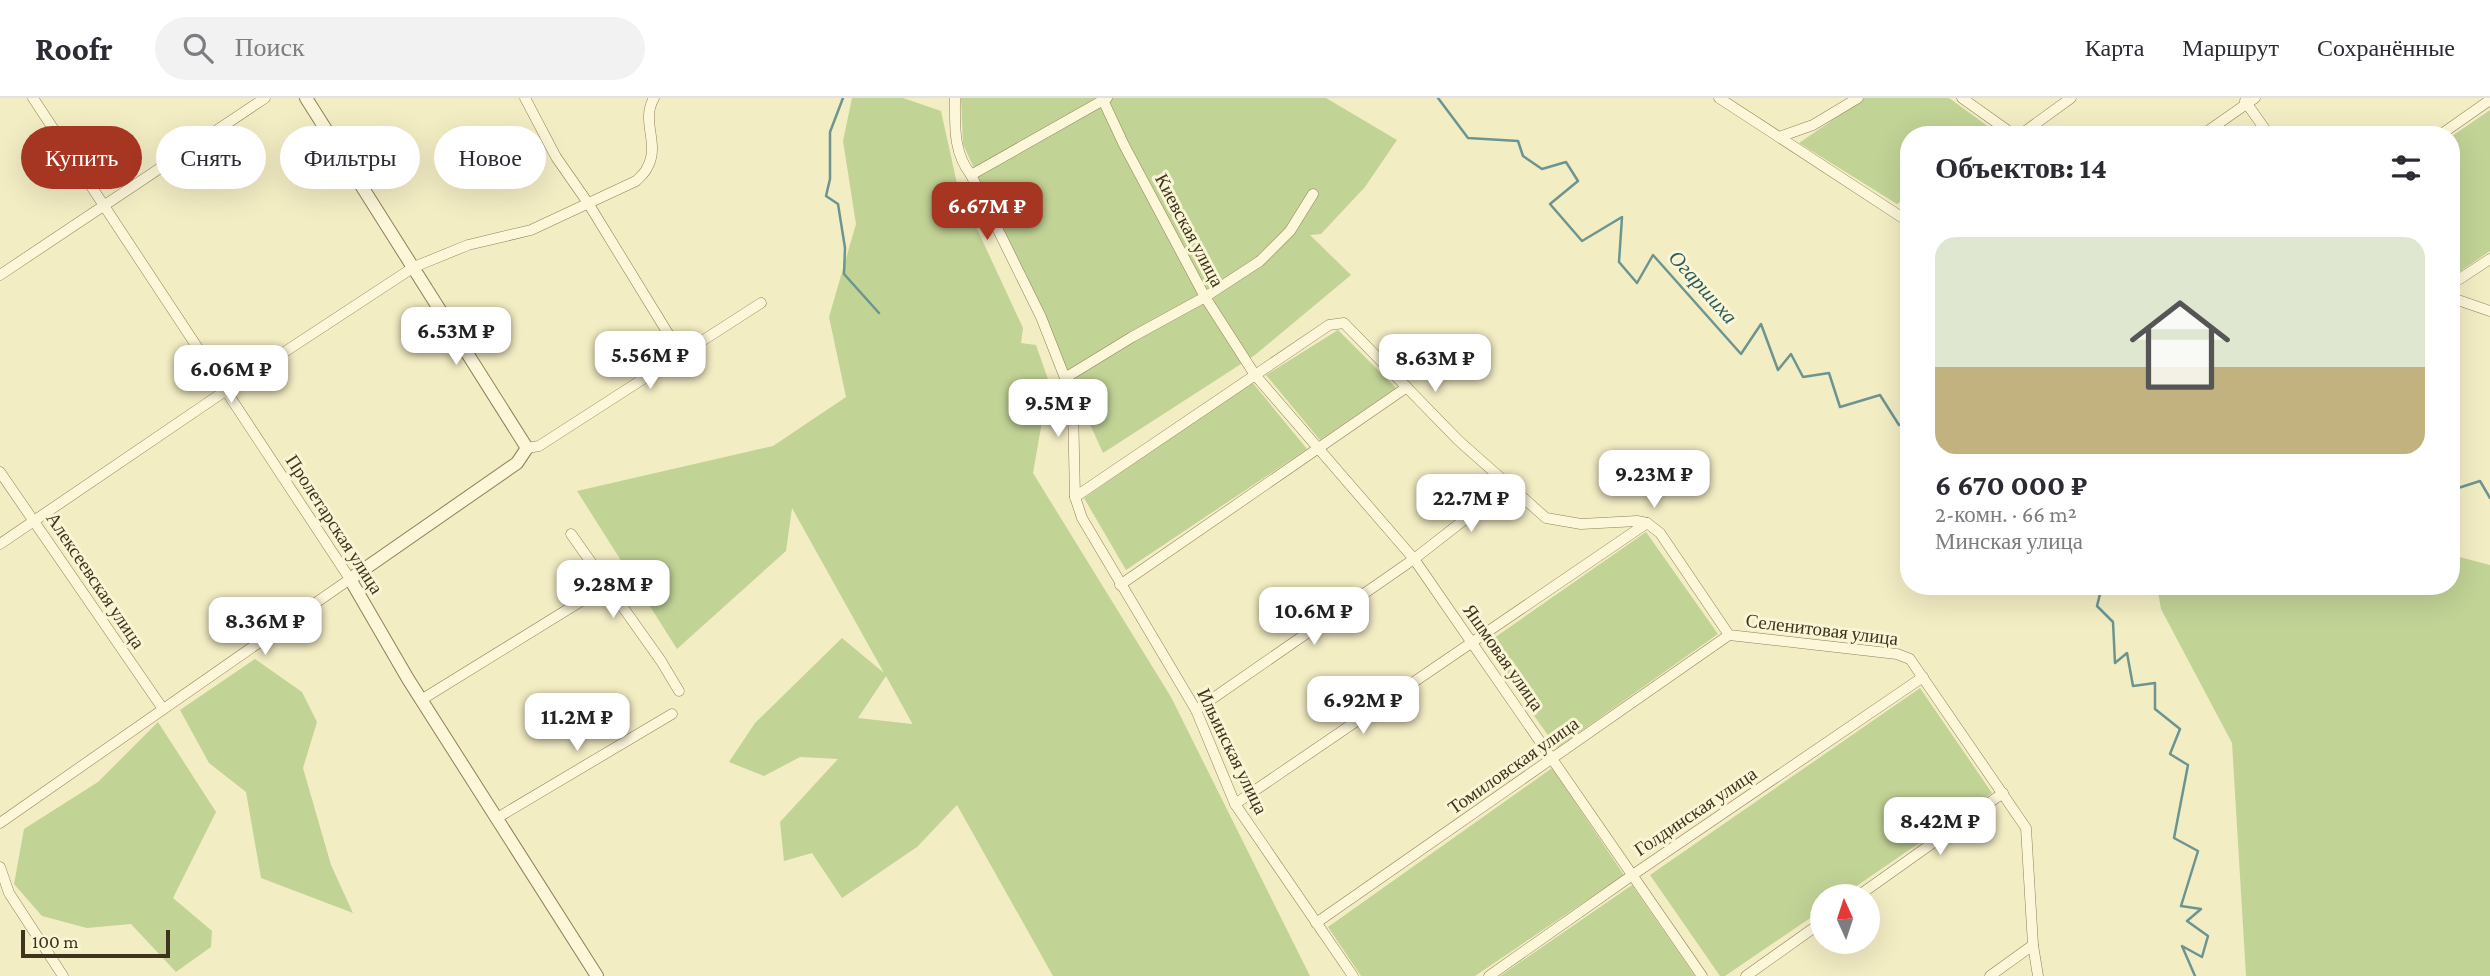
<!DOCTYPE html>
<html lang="ru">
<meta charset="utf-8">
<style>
:root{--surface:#fff;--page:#f2f2f3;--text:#2b2b33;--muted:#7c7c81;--line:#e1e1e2;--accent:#a63521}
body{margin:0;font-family:"Crimson Pro",serif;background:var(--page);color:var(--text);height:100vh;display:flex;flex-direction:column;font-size:26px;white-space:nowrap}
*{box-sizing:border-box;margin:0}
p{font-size:23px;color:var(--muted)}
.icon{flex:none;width:38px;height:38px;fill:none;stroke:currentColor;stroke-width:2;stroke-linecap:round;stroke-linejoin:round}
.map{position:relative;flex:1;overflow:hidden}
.panel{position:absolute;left:1900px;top:28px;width:560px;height:469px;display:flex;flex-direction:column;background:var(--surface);border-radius:28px;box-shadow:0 7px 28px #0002}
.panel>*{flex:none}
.hud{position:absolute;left:21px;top:28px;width:665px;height:63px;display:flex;gap:14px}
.needle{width:46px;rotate:357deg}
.controls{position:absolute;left:1810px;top:786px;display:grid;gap:14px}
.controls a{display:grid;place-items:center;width:70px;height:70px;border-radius:50%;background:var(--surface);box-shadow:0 7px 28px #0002;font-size:35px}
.scale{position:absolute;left:21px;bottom:18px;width:149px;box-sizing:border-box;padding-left:7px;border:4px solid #3f331d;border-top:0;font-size:19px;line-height:24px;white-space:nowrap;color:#3f331d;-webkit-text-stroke:5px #f9f5d5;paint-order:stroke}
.price{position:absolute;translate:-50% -60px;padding:0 16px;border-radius:14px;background:#fff;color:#222;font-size:23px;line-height:46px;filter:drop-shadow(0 2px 4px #0008)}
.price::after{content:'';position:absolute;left:50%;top:42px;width:21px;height:16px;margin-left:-10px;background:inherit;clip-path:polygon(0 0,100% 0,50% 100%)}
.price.current{background:var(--accent);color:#fff}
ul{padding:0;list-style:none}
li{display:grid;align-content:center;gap:14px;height:371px;padding:0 35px}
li+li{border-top:2px solid var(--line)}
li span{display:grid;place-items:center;height:217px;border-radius:21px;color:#555}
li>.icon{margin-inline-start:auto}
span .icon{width:126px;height:126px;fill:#fffc;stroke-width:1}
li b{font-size:30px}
h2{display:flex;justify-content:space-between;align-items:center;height:84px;padding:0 35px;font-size:30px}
.chip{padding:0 24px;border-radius:32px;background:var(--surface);box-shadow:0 7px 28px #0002;font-size:24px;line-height:63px}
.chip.current{background:var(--accent);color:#fff}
header{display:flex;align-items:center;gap:42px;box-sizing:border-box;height:98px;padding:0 35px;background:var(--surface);border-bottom:2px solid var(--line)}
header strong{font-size:33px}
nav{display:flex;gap:38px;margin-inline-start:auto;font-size:24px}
.search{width:490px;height:63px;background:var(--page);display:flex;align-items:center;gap:18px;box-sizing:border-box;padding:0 24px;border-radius:38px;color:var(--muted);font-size:26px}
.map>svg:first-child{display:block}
</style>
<header>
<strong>Roofr</strong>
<div class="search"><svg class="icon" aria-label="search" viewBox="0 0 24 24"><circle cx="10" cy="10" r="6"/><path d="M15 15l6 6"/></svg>Поиск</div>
<nav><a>Карта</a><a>Маршрут</a><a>Сохранённые</a></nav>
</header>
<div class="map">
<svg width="2490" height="878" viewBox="0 0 2490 878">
<rect width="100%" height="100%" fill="#f3edc4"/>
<g fill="#c2d396" fill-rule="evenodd">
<path d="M852 0H903L941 13 958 90 1023 230 1021 245 1036 247 1049 284 1033 375 1171 599 1310 878H1053L957 707 917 749 842 800 812 755 784 763 780 724 838 661 800 659 764 678 729 664 755 625 842 540 884 575 792 410 786 453 677 551 577 393 773 348 846 299 829 219 856 126 843 43ZM886 578 912 625V626L858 620Z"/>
<polygon points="961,0 1326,0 1397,42 1365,89 1321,136 1310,137 1351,177 1255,257 1103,355 963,46"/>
<polygon points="1865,0 1949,0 2000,37 1909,37 1909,99 1897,106 1799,45"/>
<polygon points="2490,12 2490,153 2452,179 2452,38"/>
<polygon points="1338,232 1396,290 1320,342 1266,277"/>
<polygon points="1252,284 1307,351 1126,472 1084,400"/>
<polygon points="1646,434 1718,536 1557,650 1484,547"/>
<polygon points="2452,457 2490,467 2490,878 2246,878 2232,645 2161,511 2157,488 2452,488"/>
<polygon points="255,561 302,594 317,624 303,670 331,767 353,815 261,780 246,694 209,665 180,612"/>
<polygon points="1920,590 1992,695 1842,798 1822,798 1822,812 1725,878 1720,878 1650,777"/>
<polygon points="158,624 216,714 173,800 212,833 211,849 176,874 131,826 87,830 42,818 14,786 24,731 98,684"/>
<polygon points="1552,670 1624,777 1475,878 1361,878 1328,829"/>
<polygon points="1632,787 1695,878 1500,878"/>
</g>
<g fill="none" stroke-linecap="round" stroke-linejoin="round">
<g stroke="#6c9592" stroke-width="2.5">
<polyline points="843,0 830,34 830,81 826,98 838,106 845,150 844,176 879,215"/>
<polyline points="1438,0 1468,40 1518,43 1523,58 1542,71 1566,64 1578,83 1550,106 1582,143 1622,119 1619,164 1637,185 1653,157 1741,256 1761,226 1778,272 1791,256 1803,279 1829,275 1840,309 1880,297 1899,327 1909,324"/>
<polyline points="2452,392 2480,383 2490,400"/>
<polyline points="2102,488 2097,508 2113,524 2115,565 2127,555 2133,588 2155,585 2155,611 2180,631 2170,656 2188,667 2174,740 2198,753 2181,808 2201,811 2187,823 2208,838 2202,859 2182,848 2195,878"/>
</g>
<g stroke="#907f58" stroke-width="11">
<g id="minor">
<polyline points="525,0 556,59 588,105 680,255"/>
<path d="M955 0C955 28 953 54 971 77L1041 219 1065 280 1073 309 1075 399 1082 420 1196 612 1235 706 1353 878"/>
<polyline points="1102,0 1124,47 1205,199 1255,277 1414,461 1702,878"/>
<polyline points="1719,0 1779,39 1813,27 1858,0"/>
<polyline points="1962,0 2014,37"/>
<polyline points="2245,3 2269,37"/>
<polyline points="2020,37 2071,0"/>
<polyline points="2202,37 2255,0"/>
<polyline points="2440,37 2490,2"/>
<polyline points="1779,39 1909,124"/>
<polyline points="971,77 1107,0"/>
<polyline points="0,177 265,0"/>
<polyline points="2452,186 2490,161"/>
<polyline points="2452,200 2490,213"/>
<polyline points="1065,280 1132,239 1205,199 1260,163 1290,133 1313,96"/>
<polyline points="527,350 539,348 761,205"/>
<polyline points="0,374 163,611"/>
<polyline points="1075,399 1329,227 1344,225 1459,343 1546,420 1581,426 1637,423 1647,425 1660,435 1729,537 1897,556 1910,561 2026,730 2033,847 2038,878"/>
<polyline points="571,436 661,563 679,593"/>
<path d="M0 446 225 293 414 169 468 147 531 132 636 83C640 79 645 75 647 70 661 46 640 24 654 0"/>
<polyline points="1120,487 1407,289"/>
<polyline points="421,602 591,497 608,489"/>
<polyline points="1196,612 1414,461 1509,387"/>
<polyline points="1235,706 1647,425"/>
<polyline points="497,720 672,616"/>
<polyline points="0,725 350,481 33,0"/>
<polyline points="0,769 9,795 63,878"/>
<polyline points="1858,798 2003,695"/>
<polyline points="1316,825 1729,537"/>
<polyline points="1489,878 1634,776 1923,579"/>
<polyline points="1746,878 1822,824"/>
<polyline points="1990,878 2033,847"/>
</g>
</g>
<g stroke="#907f58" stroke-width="14">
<polyline id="tertiary" points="306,0 527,350 517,365 350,481 408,581 597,878"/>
</g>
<use href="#minor" stroke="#fcf7d9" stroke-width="10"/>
<use href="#tertiary" stroke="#fcf7d9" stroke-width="12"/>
</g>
<g text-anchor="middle" stroke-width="6" stroke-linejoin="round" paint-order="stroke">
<g font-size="19" fill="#3f331d" stroke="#f9f5d5">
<text transform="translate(1190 132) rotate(62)" y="7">Киевская улица</text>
<text transform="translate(335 426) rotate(57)" y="7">Пролетарская улица</text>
<text transform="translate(96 482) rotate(56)" y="7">Алексеевская улица</text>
<text transform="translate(1822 531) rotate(7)" y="7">Селенитовая улица</text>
<text transform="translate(1504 559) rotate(55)" y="7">Яшмовая улица</text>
<text transform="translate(1233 653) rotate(64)" y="7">Ильинская улица</text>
<text transform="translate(1513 667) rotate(-35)" y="7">Томиловская улица</text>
<text transform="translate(1695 713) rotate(-34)" y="7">Голдинская улица</text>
</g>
<g font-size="21" font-style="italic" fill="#2b5b60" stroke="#f9f5d5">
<text transform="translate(1703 189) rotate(48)" y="7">Огаршиха</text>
</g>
</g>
</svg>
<div class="controls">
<a><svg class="needle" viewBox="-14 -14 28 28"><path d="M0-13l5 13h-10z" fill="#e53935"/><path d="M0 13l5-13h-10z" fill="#7c7c81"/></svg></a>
</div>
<div class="scale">100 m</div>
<b class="price current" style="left:987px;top:144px">6.67M ₽</b>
<b class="price" style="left:456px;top:269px">6.53M ₽</b>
<b class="price" style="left:650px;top:293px">5.56M ₽</b>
<b class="price" style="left:1435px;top:296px">8.63M ₽</b>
<b class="price" style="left:231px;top:307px">6.06M ₽</b>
<b class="price" style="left:1058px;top:341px">9.5M ₽</b>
<b class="price" style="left:1654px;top:412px">9.23M ₽</b>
<b class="price" style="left:1471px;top:436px">22.7M ₽</b>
<b class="price" style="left:613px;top:522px">9.28M ₽</b>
<b class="price" style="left:1314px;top:549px">10.6M ₽</b>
<b class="price" style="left:265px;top:559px">8.36M ₽</b>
<b class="price" style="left:1363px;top:638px">6.92M ₽</b>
<b class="price" style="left:577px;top:655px">11.2M ₽</b>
<b class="price" style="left:1940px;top:759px">8.42M ₽</b>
<div class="hud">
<a class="chip current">Купить</a>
<a class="chip">Снять</a>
<a class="chip">Фильтры</a>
<a class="chip">Новое</a>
</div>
<section class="panel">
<h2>Объектов: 14<svg class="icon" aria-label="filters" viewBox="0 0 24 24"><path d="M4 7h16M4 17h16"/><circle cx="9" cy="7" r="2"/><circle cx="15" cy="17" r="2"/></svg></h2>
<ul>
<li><span style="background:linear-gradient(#dfe7d0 60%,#c2b280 0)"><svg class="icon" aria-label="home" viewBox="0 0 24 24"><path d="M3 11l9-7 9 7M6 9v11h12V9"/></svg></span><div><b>6 670 000 ₽</b><p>2-комн. · 66 m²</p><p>Минская улица</p></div></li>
</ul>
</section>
</div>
